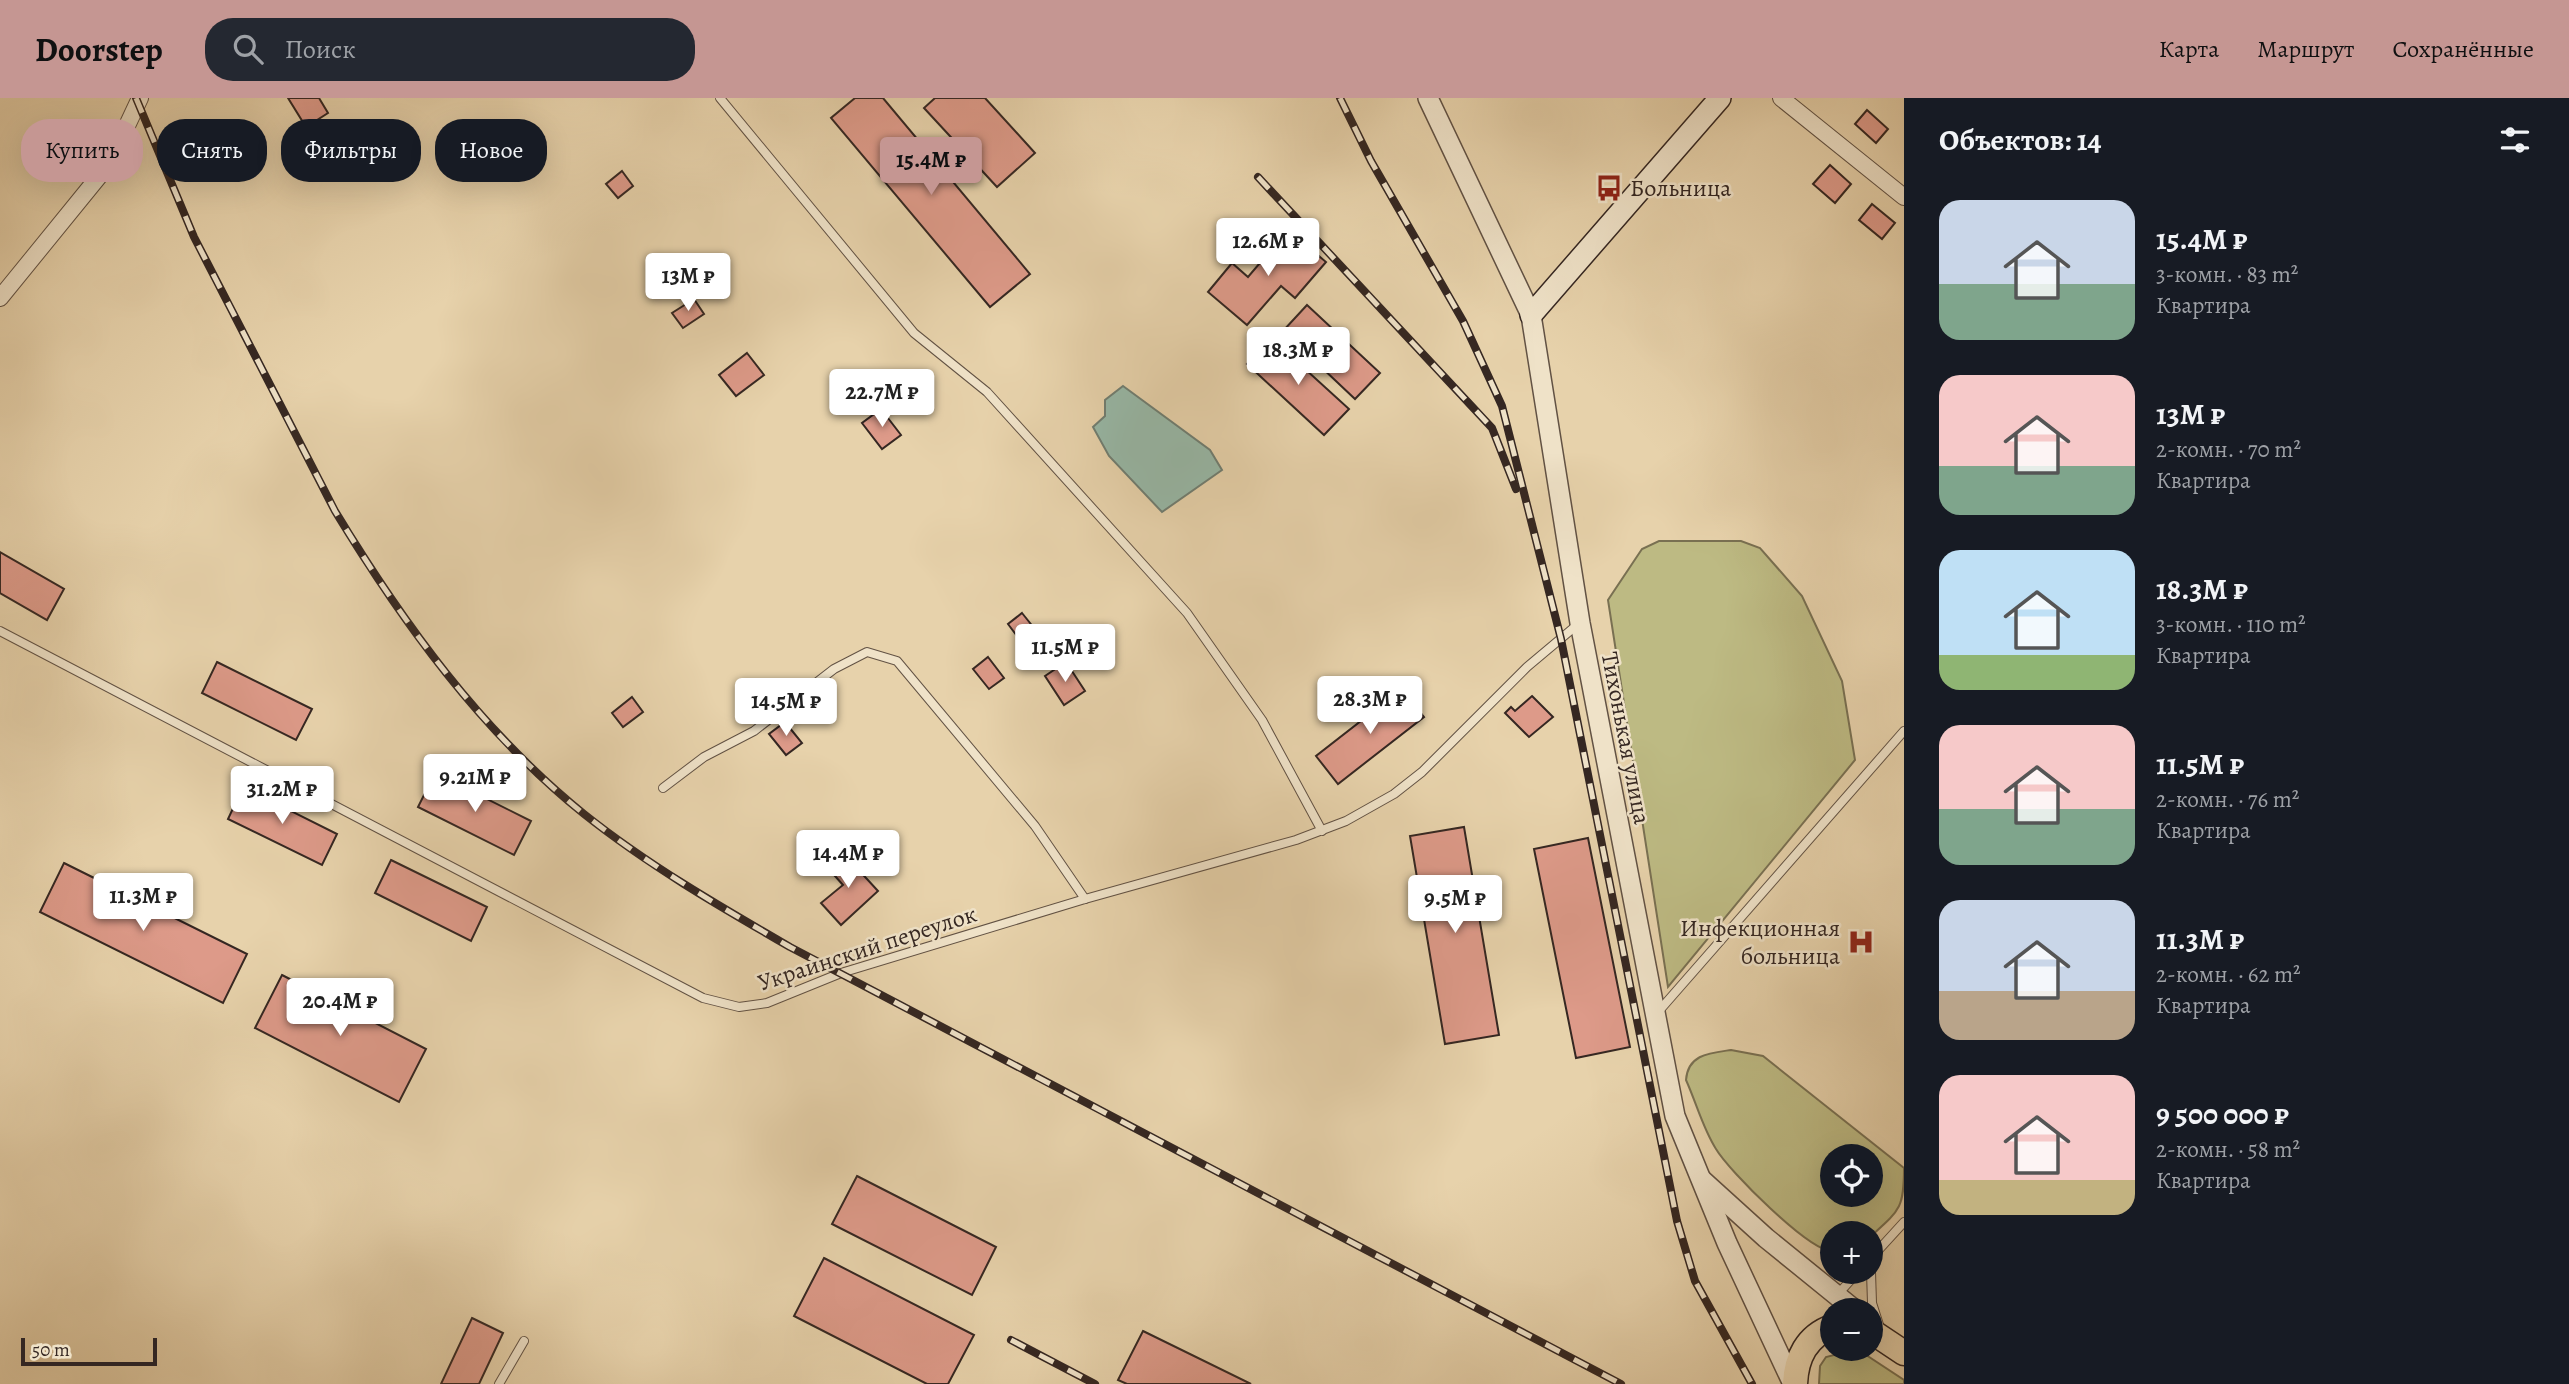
<!DOCTYPE html>
<html lang="ru">
<meta charset="utf-8">
<style>
:root{--surface:#171b24;--page:#242831;--text:#f1f3f6;--muted:#9ea1a6;--accent:#c59692}
body{margin:0;font-family:Alegreya,serif;background:var(--page);color:var(--text);height:100vh;display:flex;flex-direction:column;font-size:26px;white-space:nowrap}
*{box-sizing:border-box;margin:0}
p{font-size:23px;color:var(--muted)}
.icon{flex:none;width:38px;height:38px;fill:none;stroke:currentColor;stroke-width:2;stroke-linecap:round;stroke-linejoin:round}
.map{position:relative;flex:1;overflow:hidden}
.details{display:flex;flex-direction:column;background:var(--surface);width:665px}
.details>*{flex:none}
.guide{position:absolute;left:21px;top:21px;width:665px;height:63px;display:flex;gap:14px}
.tools{position:absolute;left:1820px;top:1046px;display:grid;gap:14px}
.tools a{display:grid;place-items:center;width:63px;height:63px;border-radius:50%;background:var(--surface);box-shadow:0 7px 28px #0002;font-size:35px}
.scale{position:absolute;left:21px;bottom:18px;width:136px;box-sizing:border-box;padding-left:7px;border:4px solid #352722;border-top:0;font-size:19px;line-height:24px;white-space:nowrap;color:#352722;-webkit-text-stroke:5px #efe2c8;paint-order:stroke}
.price{position:absolute;translate:-50% -60px;padding:0 16px;border-radius:7px;background:#fff;color:#222;font-size:23px;line-height:46px;filter:drop-shadow(0 2px 4px #0008)}
.price::after{content:'';position:absolute;left:50%;top:42px;width:21px;height:16px;margin-left:-10px;background:inherit;clip-path:polygon(0 0,100% 0,50% 100%)}
.price.on{background:var(--accent);color:#111}
ul{padding:0;list-style:none}
li{display:flex;align-items:center;gap:21px;height:175px;padding:0 35px}
li span{display:grid;place-items:center;flex:none;width:196px;height:140px;border-radius:21px;color:#555}
li>.icon{margin-inline-start:auto}
span .icon{width:84px;height:84px;fill:#fffc;stroke-width:1}
li b{font-size:30px}
h2{display:flex;justify-content:space-between;align-items:center;height:84px;padding:0 35px;font-size:30px}
.pill{padding:0 24px;border-radius:28px;background:var(--surface);box-shadow:0 7px 28px #0002;font-size:24px;line-height:63px}
.pill.on{background:var(--accent);color:#111}
header{display:flex;align-items:center;gap:42px;box-sizing:border-box;height:98px;padding:0 35px;background:var(--accent);color:#111}
header strong{font-size:33px}
nav{display:flex;gap:38px;margin-inline-start:auto;font-size:24px}
.search{width:490px;height:63px;background:var(--page);display:flex;align-items:center;gap:18px;box-sizing:border-box;padding:0 24px;border-radius:28px;color:var(--muted);font-size:26px}
main{display:flex;flex:1;min-height:0}
.map>svg:first-child{display:block}
</style>
<header>
<strong>Doorstep</strong>
<div class="search"><svg class="icon" aria-label="search" viewBox="0 0 24 24"><circle cx="10" cy="10" r="6"/><path d="M15 15l6 6"/></svg>Поиск</div>
<nav><a>Карта</a><a>Маршрут</a><a>Сохранённые</a></nav>
</header>
<main>
<div class="map">
<svg width="1904" height="1286" viewBox="0 0 1904 1286">
<rect width="100%" height="100%" fill="#e7d2ab"/>
<filter id="stains"><feTurbulence type="fractalNoise" baseFrequency=".00286" numOctaves="4"/><feColorMatrix values="0 0 0 0 .2 0 0 0 0 .09 0 0 0 0 .02 0 0 0 .5 -.17"/></filter>
<radialGradient id="worn" r=".72"><stop offset=".6" stop-color="#630" stop-opacity="0"/><stop offset="1" stop-color="#630" stop-opacity=".3"/></radialGradient>
<g fill="#bdba83" stroke="#797052" stroke-width="2" fill-rule="evenodd">
<polygon points="1659,443 1741,443 1760,450 1802,498 1842,583 1855,662 1668,889 1608,502 1642,451"/>
<path d="M1731 952 1763 958 1904 1070C1904 1110 1900 1112 1871 1138V1136H1832V1153C1809 1153 1729 1073 1716 1051 1703 1031 1696 1004 1686 982 1688 956 1710 955 1731 952ZM1832 1059H1871V1097H1832Z"/>
<polygon points="1857,1251 1904,1282 1904,1286 1819,1286 1820,1268 1826,1259"/>
</g>
<polygon fill="#97b8a7" stroke="#707e72" stroke-width="2" points="1123,288 1210,352 1222,372 1162,414 1109,358 1093,329 1105,318 1105,302"/>
<g fill="#dd9a89" stroke="#352722" stroke-width="2">
<polygon points="288,0 319,0 328,15 306,29"/>
<polygon points="855,0 883,0 1030,176 990,209 831,20"/>
<polygon points="935,0 985,0 1035,55 997,89 924,10"/>
<polygon points="1867,12 1888,31 1876,45 1855,26"/>
<polygon points="1830,67 1851,86 1835,105 1813,86"/>
<polygon points="622,73 633,88 618,100 606,86"/>
<polygon points="1872,106 1895,125 1882,141 1859,122"/>
<polygon points="1288,132 1326,164 1295,200 1281,188 1247,227 1208,194 1232,165 1248,179"/>
<polygon points="694,201 704,216 683,230 672,215"/>
<polygon points="1307,207 1380,275 1355,301 1283,233"/>
<polygon points="1271,240 1349,311 1324,337 1247,266"/>
<polygon points="747,255 764,277 736,298 719,277"/>
<polygon points="881,311 901,337 882,351 862,325"/>
<polygon points="0,454 64,491 47,522 0,495"/>
<polygon points="1022,515 1038,535 1023,546 1008,526"/>
<polygon points="988,559 1004,580 989,591 973,571"/>
<polygon points="217,564 312,611 296,642 202,595"/>
<polygon points="1066,564 1085,593 1064,607 1045,578"/>
<polygon points="1402,591 1424,619 1338,686 1316,658"/>
<polygon points="1532,598 1553,619 1529,639 1505,615 1511,609 1515,613"/>
<polygon points="632,599 643,614 623,629 612,615"/>
<polygon points="785,624 802,645 786,657 769,636"/>
<polygon points="435,675 531,723 514,757 418,709"/>
<polygon points="243,689 337,736 322,767 228,721"/>
<polygon points="1464,729 1499,937 1445,946 1410,738"/>
<polygon points="1588,740 1630,949 1576,960 1534,751"/>
<polygon points="843,755 878,793 841,827 821,805 843,787 827,769"/>
<polygon points="391,762 487,809 471,843 375,795"/>
<polygon points="64,765 247,856 223,905 40,814"/>
<polygon points="282,877 426,951 399,1004 255,930"/>
<polygon points="857,1078 996,1149 972,1197 832,1126"/>
<polygon points="824,1160 974,1237 948,1286 927,1286 794,1218"/>
<polygon points="472,1220 503,1235 479,1286 441,1286"/>
<polygon points="1143,1233 1251,1286 1127,1286 1118,1282"/>
</g>
<g fill="none" stroke-linecap="round" stroke-linejoin="round">
<g stroke="#625244" stroke-width="10">
<g id="service">
<polyline points="720,0 914,235 987,294 1187,515 1262,622 1322,733"/>
<polyline points="0,533 703,900 739,909 767,905 841,875 1085,801 1296,742 1346,723 1394,696 1422,674 1527,569 1577,527"/>
<polyline points="663,690 704,659 754,633 834,571 867,554 897,563 1035,728 1085,801"/>
<polyline points="1658,914 1904,633"/>
<polyline points="1871,1173 1873,1158 1904,1124"/>
<polyline points="1871,1174 1872,1205 1881,1233"/>
<polyline points="1838,1196 1858,1174"/>
<polyline points="499,1286 524,1243"/>
</g>
</g>
<g stroke="#625244" stroke-width="18">
<g id="minor">
<polyline points="1781,0 1904,99"/>
<polyline points="0,200 109,66 140,0"/>
</g>
</g>
<g stroke="#625244" stroke-width="22">
<g id="tertiary">
<polyline points="1428,0 1531,217 1580,525 1675,1018 1727,1145 1793,1286"/>
<polyline points="1702,1082 1766,1140 1856,1213"/>
</g>
</g>
<g stroke="#352722" stroke-width="24">
<polyline id="secondary" points="1531,217 1720,0"/>
</g>
<g stroke="#352722" stroke-width="27">
<g id="primary">
<polyline points="1871,1233 1904,1255"/>
<path d="M1795 1286C1796 1260 1807 1238 1832 1229"/>
</g>
</g>
<use href="#service" stroke="#efe2c8" stroke-width="8"/>
<use href="#minor" stroke="#efe2c8" stroke-width="16"/>
<use href="#tertiary" stroke="#efe2c8" stroke-width="19"/>
<use href="#secondary" stroke="#efe2c8" stroke-width="21"/>
<use href="#primary" stroke="#e7d2ab" stroke-width="24"/>
<g stroke="#352722" stroke-width="8">
<g id="rail">
<path d="M136 0 194 139 335 413C403 525 481 633 584 716 648 767 719 808 790 849L1621 1286"/>
<polyline points="1340,0 1371,63 1463,223 1502,308 1561,541 1677,1123 1695,1183 1752,1286"/>
<polyline points="1258,79 1492,330 1516,391"/>
<polyline points="1011,1242 1095,1286"/>
</g>
</g>
<use href="#rail" stroke="#efe2c8" stroke-width="5" stroke-dasharray="16" stroke-linecap="butt"/>
</g>
<defs>
<g id="bus-bare" transform="scale(2.1)"><path d="M-5-6H5V4H4V6H2V4H-2V6H-4V4H-5ZM-3.5-4V0h7V-4ZM-3.5 1.2v1.5H-2V1.2ZM2 1.2v1.5H3.5V1.2Z" fill="#8f2418" stroke="#efe2c8" stroke-width="2.5" paint-order="stroke"/></g>
<g id="hospital-bare" transform="scale(2.1)"><path d="M-5-5h3v3.5h4V-5h3V5h-3V1.5h-4V5h-3Z" fill="#8f2418" stroke="#efe2c8" stroke-width="2.5" paint-order="stroke"/></g>
</defs>
<g fill-rule="evenodd">
<use href="#bus-bare" x="1609" y="90"/>
<use href="#hospital-bare" x="1861" y="844"/>
</g>
<g text-anchor="middle" stroke-width="5" stroke-linejoin="round" paint-order="stroke">
<g font-size="24" fill="#352722" stroke="#efe2c8" text-anchor="start">
<text x="1630" y="98">Больница</text>
<text x="1840" y="838" text-anchor="end">Инфекционная<tspan x="1840" dy="28">больница</tspan></text>
</g>
<g font-size="24" fill="#352722" stroke="#efe2c8">
<text transform="translate(1626 640) rotate(79)" y="8">Тихонькая улица</text>
<text transform="translate(867 850) rotate(-18)" y="8">Украинский переулок</text>
</g>
</g>
<rect width="100%" height="100%" filter="url(#stains)"/>
<rect width="100%" height="100%" fill="url(#worn)"/>
</svg>
<div class="tools">
<a><svg class="icon" aria-label="locate" viewBox="0 0 24 24"><circle cx="12" cy="12" r="6"/><path d="M12 2v4M12 18v4M2 12h4M18 12h4"/></svg></a>
<a>+</a>
<a>−</a>
</div>
<div class="scale">50 m</div>
<b class="price on" style="left:931px;top:99px">15.4M ₽</b>
<b class="price" style="left:1268px;top:180px">12.6M ₽</b>
<b class="price" style="left:688px;top:215px">13M ₽</b>
<b class="price" style="left:1298px;top:289px">18.3M ₽</b>
<b class="price" style="left:882px;top:331px">22.7M ₽</b>
<b class="price" style="left:1065px;top:586px">11.5M ₽</b>
<b class="price" style="left:1370px;top:638px">28.3M ₽</b>
<b class="price" style="left:786px;top:640px">14.5M ₽</b>
<b class="price" style="left:475px;top:716px">9.21M ₽</b>
<b class="price" style="left:282px;top:728px">31.2M ₽</b>
<b class="price" style="left:848px;top:792px">14.4M ₽</b>
<b class="price" style="left:143px;top:835px">11.3M ₽</b>
<b class="price" style="left:1455px;top:837px">9.5M ₽</b>
<b class="price" style="left:340px;top:940px">20.4M ₽</b>
<div class="guide">
<a class="pill on">Купить</a>
<a class="pill">Снять</a>
<a class="pill">Фильтры</a>
<a class="pill">Новое</a>
</div>
</div>
<section class="details">
<h2>Объектов: 14<svg class="icon" aria-label="filters" viewBox="0 0 24 24"><path d="M4 7h16M4 17h16"/><circle cx="9" cy="7" r="2"/><circle cx="15" cy="17" r="2"/></svg></h2>
<ul>
<li><span style="background:linear-gradient(#c9d6e8 60%,#7fa58c 0)"><svg class="icon" aria-label="home" viewBox="0 0 24 24"><path d="M3 11l9-7 9 7M6 9v11h12V9"/></svg></span><div><b>15.4M ₽</b><p>3-комн. · 83 m²</p><p>Квартира</p></div></li>
<li><span style="background:linear-gradient(#f6c9c9 65%,#7fa58c 0)"><svg class="icon" aria-label="home" viewBox="0 0 24 24"><path d="M3 11l9-7 9 7M6 9v11h12V9"/></svg></span><div><b>13M ₽</b><p>2-комн. · 70 m²</p><p>Квартира</p></div></li>
<li><span style="background:linear-gradient(#bfe0f5 75%,#8fb573 0)"><svg class="icon" aria-label="home" viewBox="0 0 24 24"><path d="M3 11l9-7 9 7M6 9v11h12V9"/></svg></span><div><b>18.3M ₽</b><p>3-комн. · 110 m²</p><p>Квартира</p></div></li>
<li><span style="background:linear-gradient(#f6c9c9 60%,#7fa58c 0)"><svg class="icon" aria-label="home" viewBox="0 0 24 24"><path d="M3 11l9-7 9 7M6 9v11h12V9"/></svg></span><div><b>11.5M ₽</b><p>2-комн. · 76 m²</p><p>Квартира</p></div></li>
<li><span style="background:linear-gradient(#c9d6e8 65%,#b9a48a 0)"><svg class="icon" aria-label="home" viewBox="0 0 24 24"><path d="M3 11l9-7 9 7M6 9v11h12V9"/></svg></span><div><b>11.3M ₽</b><p>2-комн. · 62 m²</p><p>Квартира</p></div></li>
<li><span style="background:linear-gradient(#f6c9c9 75%,#c2b280 0)"><svg class="icon" aria-label="home" viewBox="0 0 24 24"><path d="M3 11l9-7 9 7M6 9v11h12V9"/></svg></span><div><b>9 500 000 ₽</b><p>2-комн. · 58 m²</p><p>Квартира</p></div></li>
</ul>
</section>
</main>
